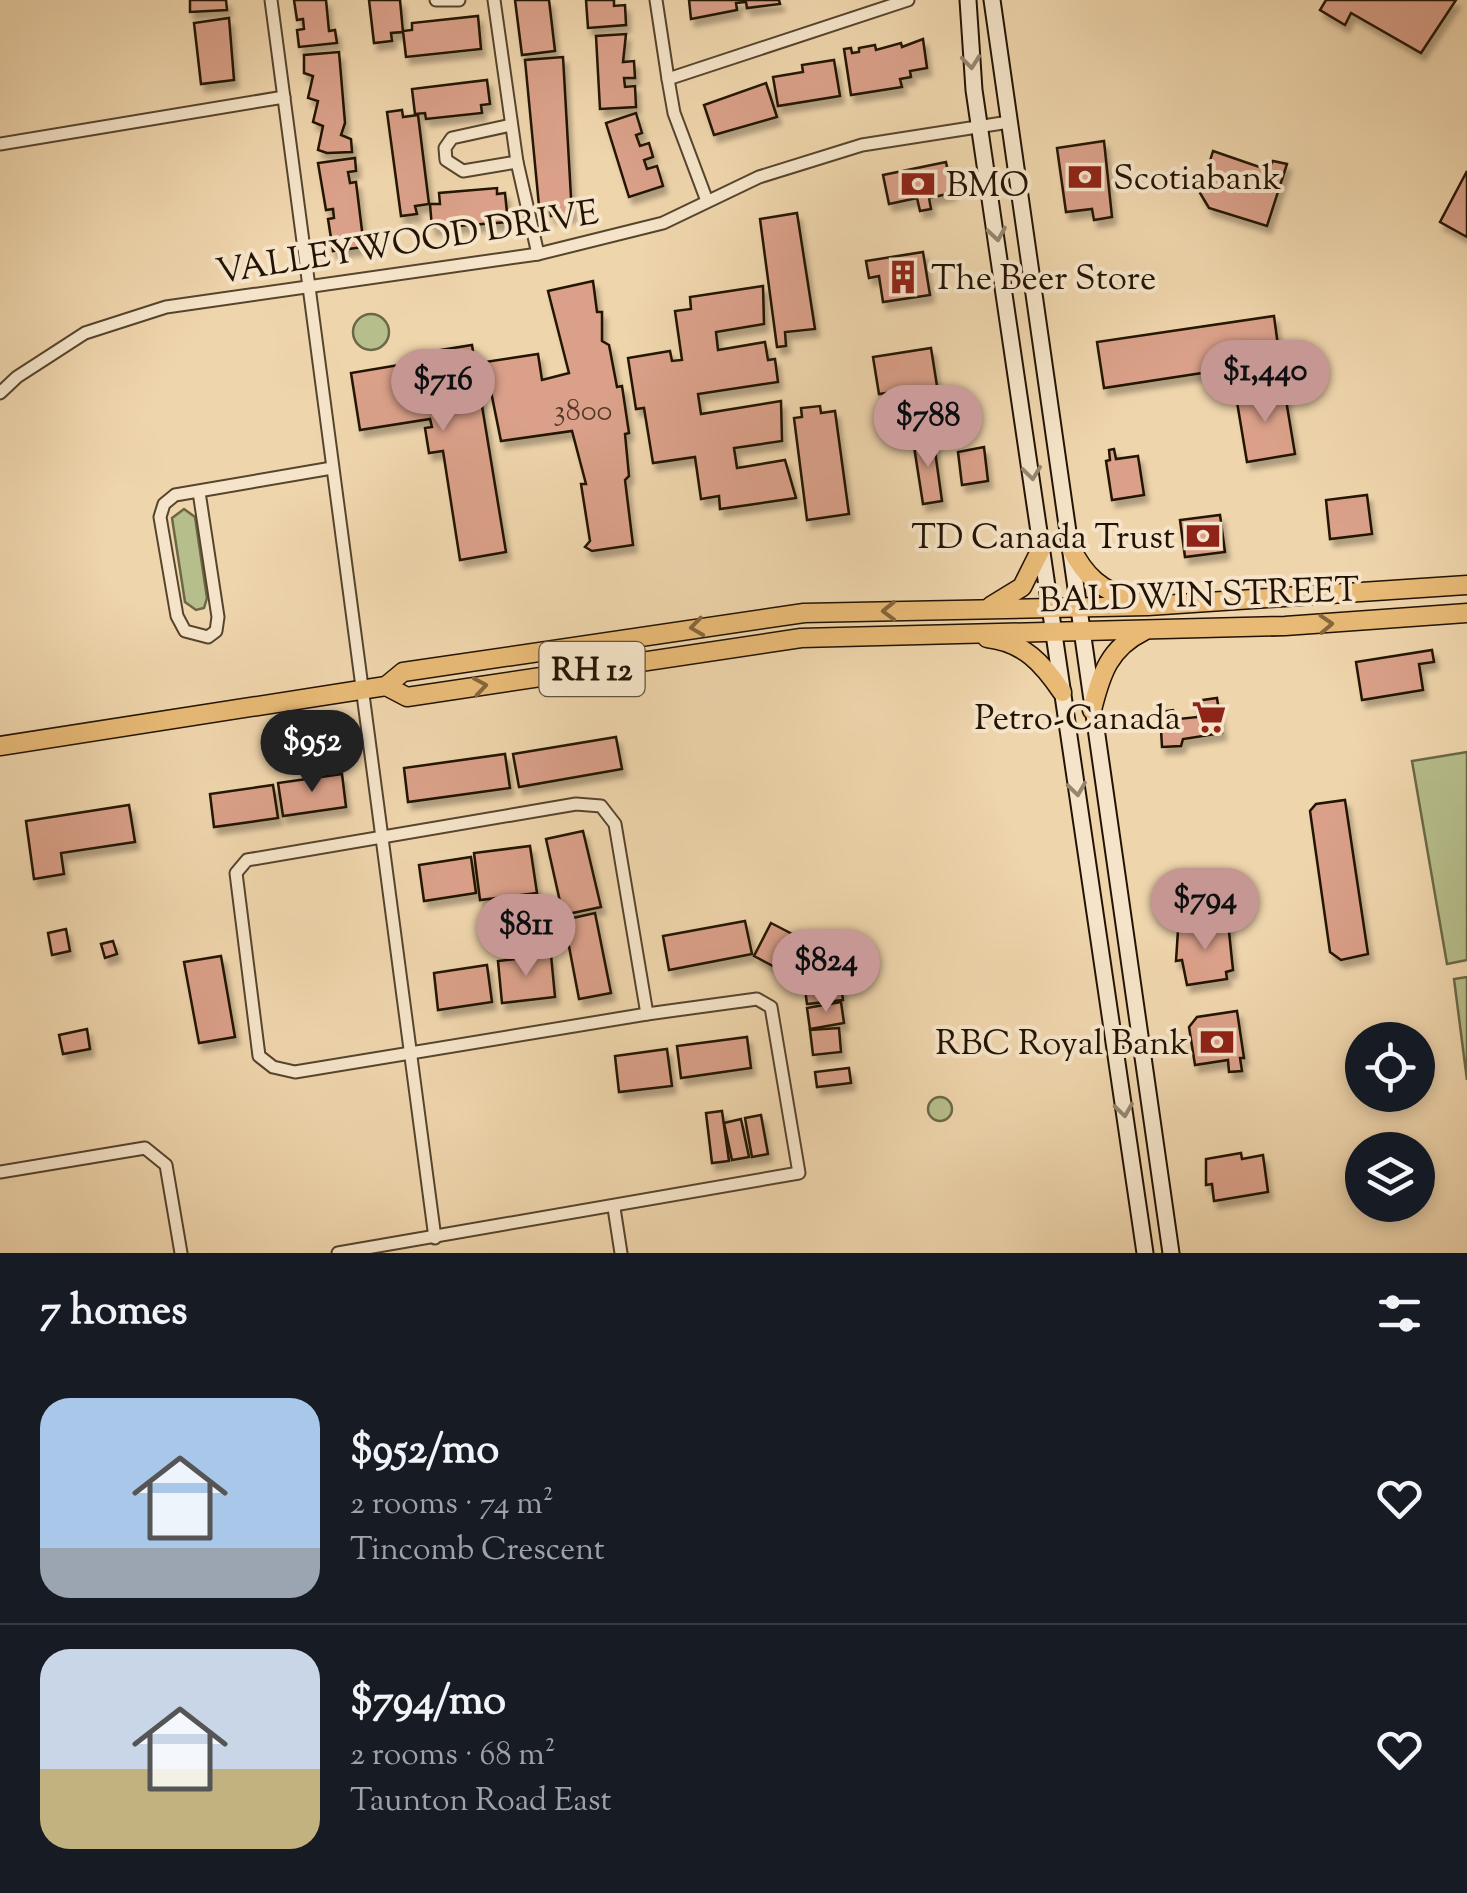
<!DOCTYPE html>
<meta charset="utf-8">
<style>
:root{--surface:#171b24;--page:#20242c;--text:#f1f3f6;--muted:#9ea1a6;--line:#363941;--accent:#c59692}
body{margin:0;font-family:"Sorts Mill Goudy",serif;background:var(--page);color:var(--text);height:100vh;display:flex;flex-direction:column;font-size:38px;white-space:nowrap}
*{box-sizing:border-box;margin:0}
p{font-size:32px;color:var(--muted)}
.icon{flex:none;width:55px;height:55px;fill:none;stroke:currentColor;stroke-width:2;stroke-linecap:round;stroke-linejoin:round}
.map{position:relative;height:1253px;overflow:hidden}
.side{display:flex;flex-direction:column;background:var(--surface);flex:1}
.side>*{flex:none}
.controls{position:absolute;left:1345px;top:1022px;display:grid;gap:20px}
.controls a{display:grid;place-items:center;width:90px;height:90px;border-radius:50%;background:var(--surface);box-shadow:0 5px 15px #0003;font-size:50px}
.price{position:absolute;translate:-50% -85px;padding:0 22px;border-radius:35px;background:var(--accent);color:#111;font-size:32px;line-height:65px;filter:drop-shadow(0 2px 5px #0008)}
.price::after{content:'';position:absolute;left:50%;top:60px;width:30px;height:22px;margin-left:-15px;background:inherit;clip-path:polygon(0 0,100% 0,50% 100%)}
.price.selected{background:#222;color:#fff}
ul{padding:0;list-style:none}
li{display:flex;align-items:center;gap:30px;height:250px;padding:0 40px}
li+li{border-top:2px solid var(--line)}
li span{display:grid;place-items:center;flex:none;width:280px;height:200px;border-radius:30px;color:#555}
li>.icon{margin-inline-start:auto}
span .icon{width:120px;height:120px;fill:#fffc;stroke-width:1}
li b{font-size:42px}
h2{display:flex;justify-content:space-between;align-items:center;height:120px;padding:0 40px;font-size:42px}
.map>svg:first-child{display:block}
</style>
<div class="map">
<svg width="1467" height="1253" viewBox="0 0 1467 1253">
<defs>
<filter id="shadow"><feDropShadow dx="4" dy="7" stdDeviation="2.5" flood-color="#0004"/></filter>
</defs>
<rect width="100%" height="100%" fill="#efd5ac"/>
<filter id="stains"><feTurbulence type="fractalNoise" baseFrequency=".002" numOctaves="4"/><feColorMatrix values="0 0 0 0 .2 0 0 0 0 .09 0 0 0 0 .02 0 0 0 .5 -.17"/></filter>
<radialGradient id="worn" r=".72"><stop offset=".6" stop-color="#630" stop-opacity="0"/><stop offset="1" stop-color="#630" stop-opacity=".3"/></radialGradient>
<g fill="#b6be8b" stroke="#6c6847" stroke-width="2.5">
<circle cx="371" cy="332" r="18"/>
<polygon points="184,509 195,517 207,598 204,608 196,610 185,602 172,518"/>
<polygon points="1467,752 1467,960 1447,964 1412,761"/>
<polygon points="1467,977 1467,1080 1454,979"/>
<circle cx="940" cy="1109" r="12"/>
</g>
<g fill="#daa089" stroke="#231303" stroke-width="2.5" filter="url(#shadow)">
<polygon points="190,0 226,0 227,10 190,12"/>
<polygon points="294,0 326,0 329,31 335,30 337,43 299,47 297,30 304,29 303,19 297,20"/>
<polygon points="369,0 400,0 403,32 391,33 392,41 374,43"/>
<polygon points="515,0 549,0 555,51 522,55"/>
<polygon points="586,0 614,0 614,6 625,5 626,25 588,28"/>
<polygon points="689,0 779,0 780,4 747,8 746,2 736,3 737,10 691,19"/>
<polygon points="1326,0 1456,0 1421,53 1351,13 1345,25 1320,10"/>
<polygon points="478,16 481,49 406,57 403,31 412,30 412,23"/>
<polygon points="229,18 234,80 201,84 194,23"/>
<polygon points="626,34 623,62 634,61 635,78 624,78 625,87 635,86 636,107 600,109 596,36"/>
<polygon points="923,39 927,68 910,71 911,77 900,79 902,87 851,95 844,49 851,48 852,53 859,52 859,48 875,45 876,50 901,43 902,47"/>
<polygon points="339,52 345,123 341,135 351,139 352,152 327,153 318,150 323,126 313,122 318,101 308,98 313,76 304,73 304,55"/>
<polygon points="563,57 572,215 551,216 550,205 539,206 525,60"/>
<polygon points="834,60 840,96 778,106 773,77 803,72 802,65"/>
<polygon points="487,80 490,104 481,105 482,113 426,119 425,113 415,114 412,89"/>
<polygon points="766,83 777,117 714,135 704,105"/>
<polygon points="402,110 403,117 418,115 429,204 415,206 417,214 401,216 387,112"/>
<polygon points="636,113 642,133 636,135 640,146 649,143 653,157 644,160 647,169 657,166 663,186 629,197 606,123"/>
<polygon points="1104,141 1112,217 1094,220 1092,209 1066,212 1057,148"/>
<polygon points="1213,151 1268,170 1273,161 1287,164 1267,226 1209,208 1200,193"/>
<polygon points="355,158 356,171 348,172 350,183 356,182 364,247 333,251 328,219 334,218 333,209 326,210 318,163"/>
<polygon points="946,162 952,193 929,198 931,209 920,211 917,198 889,204 883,175"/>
<polygon points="1467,171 1467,237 1440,222"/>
<polygon points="497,188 497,194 505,193 508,222 432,228 430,204 440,204 439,193"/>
<polygon points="797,213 815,329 785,332 786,346 777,347 760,219"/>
<polygon points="923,252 930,295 883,302 879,276 869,278 866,261"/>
<polygon points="593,281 597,312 602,312 602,341 609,345 617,387 622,386 629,433 625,434 629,476 625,480 633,545 592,551 585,547 590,541 581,484 586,484 572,431 501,441 485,362 538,354 542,380 569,373 548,291"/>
<polygon points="763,286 764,324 716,332 718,350 765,342 768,360 775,359 778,382 698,394 701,414 781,401 782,441 734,448 737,468 785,460 796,498 720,509 719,496 701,499 695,457 653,463 644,408 636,409 628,358 670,351 672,361 682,360 675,311 691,309 690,297"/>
<polygon points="1274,316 1280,361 1104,388 1097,342"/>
<polygon points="472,345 506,552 460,560 443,451 429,453 425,428 432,427 430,419 360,430 351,373 429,360 428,352"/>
<polygon points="931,348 937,386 879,394 873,357"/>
<polygon points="1284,388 1295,454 1247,462 1236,396"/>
<polygon points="820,406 821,413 835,411 849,514 807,520 794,418 802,417 801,408"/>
<polygon points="933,437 942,501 923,504 913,440"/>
<polygon points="984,447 988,481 962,485 958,452"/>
<polygon points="1114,449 1116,459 1138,456 1144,495 1112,500 1106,461 1110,460 1109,450"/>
<polygon points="1367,495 1372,534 1330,539 1326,500"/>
<polygon points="1220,515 1225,552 1185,557 1180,520"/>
<polygon points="1432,650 1434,662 1419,664 1423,690 1362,700 1356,662"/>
<polygon points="1217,698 1222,733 1183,739 1181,746 1162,747 1160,712 1173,710 1179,719 1198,717 1195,701"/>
<polygon points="616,737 622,769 519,787 513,754"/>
<polygon points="505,754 510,788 408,802 404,768"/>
<polygon points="342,774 346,807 283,816 278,783"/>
<polygon points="273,785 278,818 214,827 210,794"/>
<polygon points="1345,800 1368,954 1341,960 1330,952 1310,811 1316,804"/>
<polygon points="129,805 135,842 61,853 64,874 34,879 26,821"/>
<polygon points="583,831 601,907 563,915 546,839"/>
<polygon points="530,846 537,893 480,900 474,853"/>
<polygon points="471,857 476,893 424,901 419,865"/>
<polygon points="595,913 611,993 579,999 564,920"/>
<polygon points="745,921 752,954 669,970 663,936"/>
<polygon points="1228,922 1233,970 1226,972 1227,979 1187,985 1182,960 1176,961 1178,930"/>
<polygon points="771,923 825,951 807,984 754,956"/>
<polygon points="66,929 70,951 52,955 48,933"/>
<polygon points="113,941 117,954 105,958 101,944"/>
<polygon points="551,955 555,997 502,1003 498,961"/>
<polygon points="221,956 235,1037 199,1043 184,962"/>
<polygon points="487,965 492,1002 438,1010 434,973"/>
<polygon points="841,986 843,1000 807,1004 805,989"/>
<polygon points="841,1002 844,1023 810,1029 807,1008"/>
<polygon points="1237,1011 1244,1058 1240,1058 1242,1071 1229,1072 1228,1060 1195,1065 1189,1027 1197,1017"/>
<polygon points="839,1028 841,1052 813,1055 810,1030"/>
<polygon points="87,1029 90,1049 63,1054 59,1035"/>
<polygon points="747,1037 751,1068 681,1078 677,1046"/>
<polygon points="667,1049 672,1086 619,1092 615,1056"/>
<polygon points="849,1068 851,1083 817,1087 815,1072"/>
<polygon points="722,1111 729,1161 712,1163 706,1113"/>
<polygon points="761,1115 768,1154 752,1157 745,1118"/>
<polygon points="741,1119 749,1157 732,1160 724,1123"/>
<polygon points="1241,1153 1242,1159 1263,1155 1268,1192 1214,1201 1212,1184 1206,1185 1206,1159"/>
</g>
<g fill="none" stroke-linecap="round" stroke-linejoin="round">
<g stroke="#56442d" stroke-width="15">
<g id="minor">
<polyline points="271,0 435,1238"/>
<polyline points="436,0 459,0"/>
<polyline points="494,0 517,162 538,254"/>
<polyline points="656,0 668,79 908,0"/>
<polyline points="668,79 674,113 707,201"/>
<polyline points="511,125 452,138 445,148 446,160 463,171 517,162"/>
<polyline points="0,144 284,97"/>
<polyline points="0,393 17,377 85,333 166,307 538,254 663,223 759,177 862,145 1009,122"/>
<polyline points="199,492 218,617 216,631 208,637 185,631 177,616 160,517 164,504 175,495 332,468"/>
<polygon points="576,804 601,806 615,824 647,1014 295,1072 273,1067 259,1056 236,873 247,860"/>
<polyline points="0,1172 145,1148 166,1165 181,1253"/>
<polyline points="614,1208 621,1253"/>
<polyline points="338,1253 799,1173 771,1007 757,999 647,1014"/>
</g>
</g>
<g stroke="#231303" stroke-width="19">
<g id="secondary">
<polyline points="968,0 974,90 1145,1253"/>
<polyline points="992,0 1171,1253"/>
</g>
</g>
<g stroke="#231303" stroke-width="21">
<g id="primary">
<path d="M1070 546C1085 577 1101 590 1134 601"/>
<polyline points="991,606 1022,587 1041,549"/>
<path d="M987 638C1024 642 1043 664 1062 692"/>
<polyline points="386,686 407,697 801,638 1285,626 1467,613"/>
<path d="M1092 710C1101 674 1109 648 1144 631"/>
<polyline points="0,746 386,686 403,672 804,613 1148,606 1467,585"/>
</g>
</g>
<use href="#minor" stroke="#f5e4c9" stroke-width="11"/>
<use href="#secondary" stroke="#f5e4c9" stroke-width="15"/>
<use href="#primary" stroke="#e8ba76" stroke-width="18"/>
</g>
<defs><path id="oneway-chevron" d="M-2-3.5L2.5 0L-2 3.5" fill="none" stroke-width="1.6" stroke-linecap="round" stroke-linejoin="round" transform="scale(2.5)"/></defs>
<g stroke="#968670">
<use href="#oneway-chevron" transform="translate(971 62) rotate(84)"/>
<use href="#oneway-chevron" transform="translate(997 234) rotate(81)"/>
<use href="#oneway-chevron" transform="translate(1032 473) rotate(83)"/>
<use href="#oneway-chevron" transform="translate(1077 789) rotate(82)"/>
<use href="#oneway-chevron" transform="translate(1124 1110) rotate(82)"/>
</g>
<g stroke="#86663c">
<use href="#oneway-chevron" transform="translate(889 611) rotate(179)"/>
<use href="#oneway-chevron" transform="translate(1326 624) rotate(-3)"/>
<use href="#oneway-chevron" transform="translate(697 627) rotate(172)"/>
<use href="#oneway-chevron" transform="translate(480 686) rotate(-9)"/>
</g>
<defs>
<g id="bank-bare" transform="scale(2.7)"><path d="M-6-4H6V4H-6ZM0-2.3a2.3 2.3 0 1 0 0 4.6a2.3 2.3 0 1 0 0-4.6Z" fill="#8f2418" stroke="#f5e4c9" stroke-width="2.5" paint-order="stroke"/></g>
<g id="building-bare" transform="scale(2.7)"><path d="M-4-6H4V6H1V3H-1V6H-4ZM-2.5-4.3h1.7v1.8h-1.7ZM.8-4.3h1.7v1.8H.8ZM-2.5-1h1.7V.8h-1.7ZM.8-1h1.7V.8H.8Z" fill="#8f2418" stroke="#f5e4c9" stroke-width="2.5" paint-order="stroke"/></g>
<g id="supermarket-bare" transform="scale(2.7)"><path d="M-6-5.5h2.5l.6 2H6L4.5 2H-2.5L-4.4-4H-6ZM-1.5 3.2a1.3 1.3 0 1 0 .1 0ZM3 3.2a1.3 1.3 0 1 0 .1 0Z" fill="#8f2418" stroke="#f5e4c9" stroke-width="2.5" paint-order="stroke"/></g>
</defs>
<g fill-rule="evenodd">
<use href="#bank-bare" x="1085" y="177"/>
<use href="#bank-bare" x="918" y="184"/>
<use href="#building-bare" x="903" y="277"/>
<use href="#bank-bare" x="1203" y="536"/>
<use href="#supermarket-bare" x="1209" y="717"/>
<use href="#bank-bare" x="1217" y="1042"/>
</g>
<g text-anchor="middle" stroke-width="8" stroke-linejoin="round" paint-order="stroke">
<g font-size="30" fill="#513624">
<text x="583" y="420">3800</text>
</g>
<rect fill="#f5e4c9" stroke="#62523e" stroke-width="2.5" x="539.5" y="642" width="105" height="54" rx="8"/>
<g font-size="32" font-weight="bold" fill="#231303">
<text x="592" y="680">RH 12</text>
</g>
<g font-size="35" fill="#231303" stroke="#f5e4c9" text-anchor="start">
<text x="1113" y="189">Scotiabank</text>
<text x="946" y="196">BMO</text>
<text x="931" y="289">The Beer Store</text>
<text x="1175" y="548" text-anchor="end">TD Canada Trust</text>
<text x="1181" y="729" text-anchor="end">Petro-Canada</text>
<text x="1189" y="1054" text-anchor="end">RBC Royal Bank</text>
</g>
<g font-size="35" fill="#231303" stroke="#f5e4c9">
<text transform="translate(407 241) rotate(-9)" y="12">VALLEYWOOD DRIVE</text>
<text transform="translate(1199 594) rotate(-2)" y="12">BALDWIN STREET</text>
</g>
</g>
<rect width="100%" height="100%" filter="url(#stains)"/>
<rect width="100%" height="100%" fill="url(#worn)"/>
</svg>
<div class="controls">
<a><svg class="icon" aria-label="locate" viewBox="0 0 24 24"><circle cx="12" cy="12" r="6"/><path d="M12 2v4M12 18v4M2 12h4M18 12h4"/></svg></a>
<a><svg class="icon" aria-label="layers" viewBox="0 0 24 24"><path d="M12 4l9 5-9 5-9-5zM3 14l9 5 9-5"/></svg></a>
</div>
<b class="price" style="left:1265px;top:425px">$1,440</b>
<b class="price" style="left:443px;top:434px">$716</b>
<b class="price" style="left:928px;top:470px">$788</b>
<b class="price selected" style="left:312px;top:795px">$952</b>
<b class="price" style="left:1205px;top:953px">$794</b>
<b class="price" style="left:526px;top:979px">$811</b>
<b class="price" style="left:826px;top:1015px">$824</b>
</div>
<section class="side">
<h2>7 homes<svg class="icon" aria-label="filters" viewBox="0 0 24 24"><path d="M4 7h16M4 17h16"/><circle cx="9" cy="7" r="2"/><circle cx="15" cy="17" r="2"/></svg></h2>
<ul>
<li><span style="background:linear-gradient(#a9c7e8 75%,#9aa5b1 0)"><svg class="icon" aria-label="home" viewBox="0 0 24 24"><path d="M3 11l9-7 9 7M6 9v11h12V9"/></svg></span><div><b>$952/mo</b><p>2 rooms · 74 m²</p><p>Tincomb Crescent</p></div><svg class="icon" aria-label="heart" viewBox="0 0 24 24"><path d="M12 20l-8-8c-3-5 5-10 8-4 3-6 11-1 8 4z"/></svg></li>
<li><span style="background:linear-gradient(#c9d6e8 60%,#c2b280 0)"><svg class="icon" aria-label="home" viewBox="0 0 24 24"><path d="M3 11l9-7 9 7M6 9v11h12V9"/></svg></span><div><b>$794/mo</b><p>2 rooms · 68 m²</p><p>Taunton Road East</p></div><svg class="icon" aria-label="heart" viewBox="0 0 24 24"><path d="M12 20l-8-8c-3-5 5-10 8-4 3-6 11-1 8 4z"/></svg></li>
</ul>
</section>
